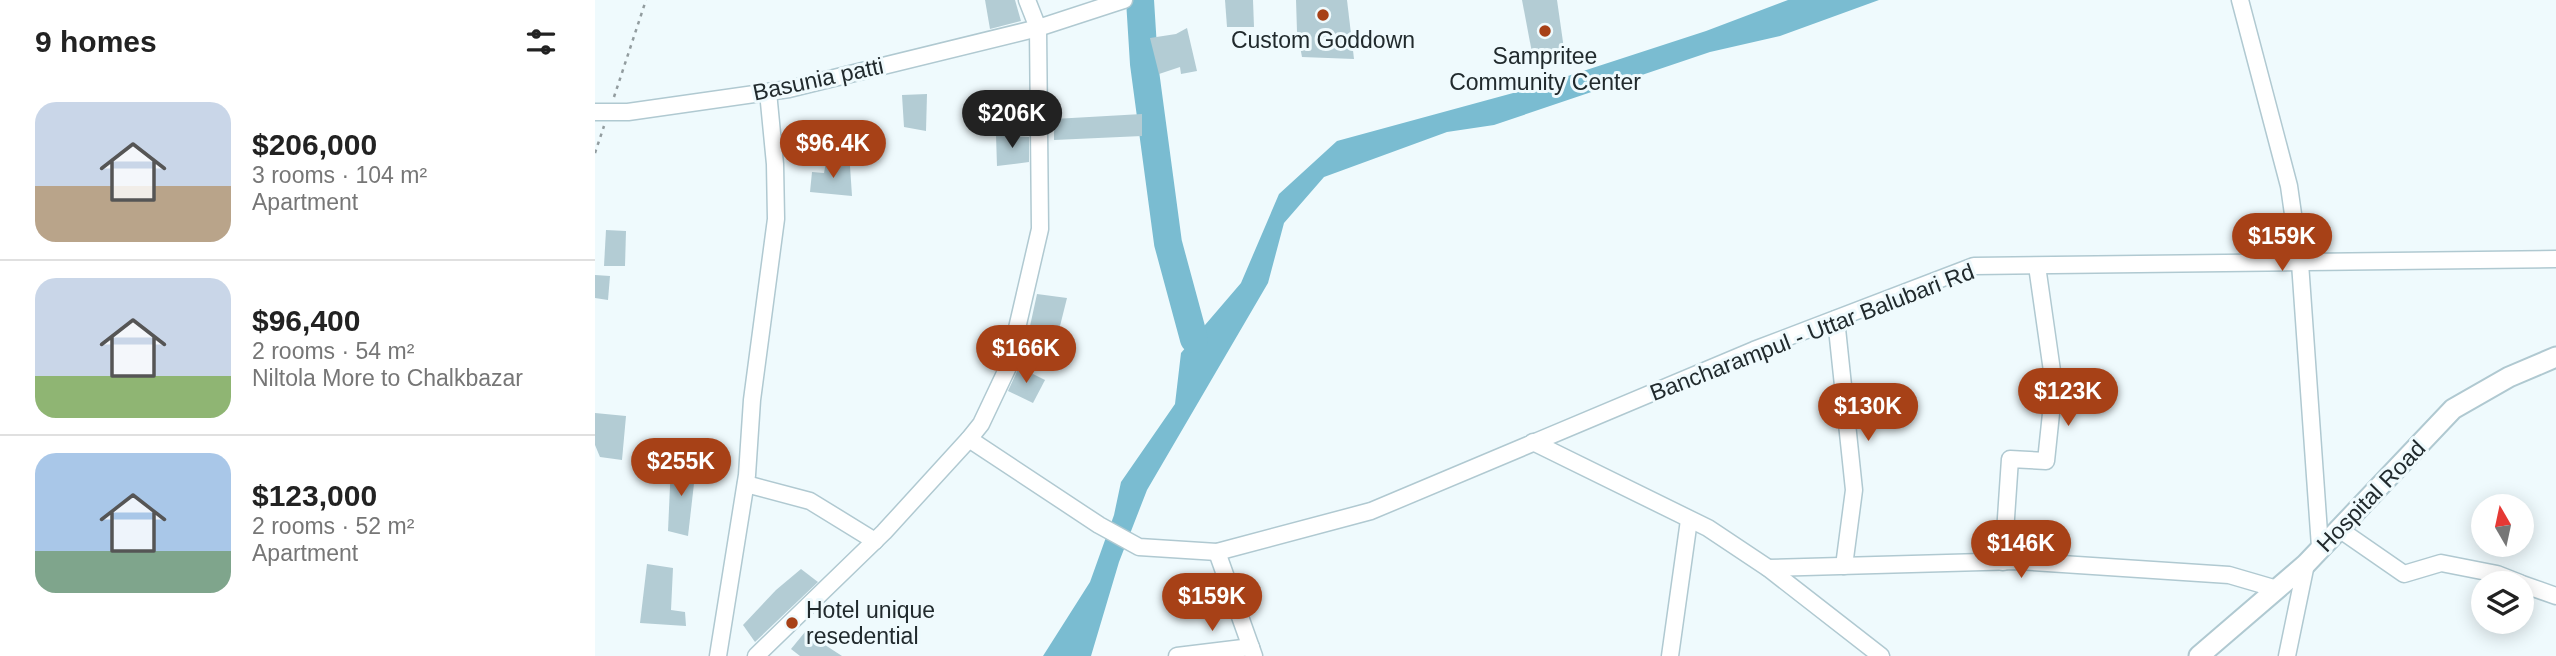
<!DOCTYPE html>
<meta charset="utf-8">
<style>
:root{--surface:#fff;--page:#f2f2f2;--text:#222;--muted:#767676;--line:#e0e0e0;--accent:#a74117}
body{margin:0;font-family:Arial,sans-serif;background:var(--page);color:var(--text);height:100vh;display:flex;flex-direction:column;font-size:26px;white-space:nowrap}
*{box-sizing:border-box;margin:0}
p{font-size:23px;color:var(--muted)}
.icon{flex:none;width:38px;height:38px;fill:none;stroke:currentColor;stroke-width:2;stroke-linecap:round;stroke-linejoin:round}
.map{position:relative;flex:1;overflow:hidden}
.sheet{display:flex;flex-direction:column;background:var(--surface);width:595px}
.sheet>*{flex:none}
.needle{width:46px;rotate:351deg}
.controls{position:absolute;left:1876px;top:494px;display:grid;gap:14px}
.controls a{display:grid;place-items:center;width:63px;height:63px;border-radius:50%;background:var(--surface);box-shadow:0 4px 18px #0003;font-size:35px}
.price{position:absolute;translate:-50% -60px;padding:0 16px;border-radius:24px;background:var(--accent);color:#fff;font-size:23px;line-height:46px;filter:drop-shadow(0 2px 4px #0008)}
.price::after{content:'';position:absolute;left:50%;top:42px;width:21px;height:16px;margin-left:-10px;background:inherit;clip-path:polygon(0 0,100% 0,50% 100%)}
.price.active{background:#222;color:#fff}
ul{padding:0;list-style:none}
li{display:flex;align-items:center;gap:21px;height:175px;padding:0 35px}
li+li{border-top:2px solid var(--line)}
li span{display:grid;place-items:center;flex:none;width:196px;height:140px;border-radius:21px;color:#555}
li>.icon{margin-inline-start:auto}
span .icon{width:84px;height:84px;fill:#fffc;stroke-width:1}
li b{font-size:30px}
h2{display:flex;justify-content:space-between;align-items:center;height:84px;padding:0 35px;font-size:30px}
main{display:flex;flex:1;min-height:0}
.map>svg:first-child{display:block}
</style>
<main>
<section class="sheet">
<h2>9 homes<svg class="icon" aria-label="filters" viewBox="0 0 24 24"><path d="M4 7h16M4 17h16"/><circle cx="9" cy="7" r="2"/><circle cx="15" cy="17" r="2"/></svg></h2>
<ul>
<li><span style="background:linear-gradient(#c9d6e8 60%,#b9a48a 0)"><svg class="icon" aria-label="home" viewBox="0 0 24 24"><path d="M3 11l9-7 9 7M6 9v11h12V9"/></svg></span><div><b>$206,000</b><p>3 rooms · 104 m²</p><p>Apartment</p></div></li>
<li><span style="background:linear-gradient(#c9d6e8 70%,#8fb573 0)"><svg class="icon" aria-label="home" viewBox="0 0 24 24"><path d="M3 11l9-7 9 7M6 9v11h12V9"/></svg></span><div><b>$96,400</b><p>2 rooms · 54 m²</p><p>Niltola More to Chalkbazar</p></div></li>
<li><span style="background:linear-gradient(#a9c7e8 70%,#7fa58c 0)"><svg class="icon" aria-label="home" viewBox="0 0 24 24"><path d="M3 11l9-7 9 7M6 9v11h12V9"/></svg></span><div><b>$123,000</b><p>2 rooms · 52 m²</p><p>Apartment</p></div></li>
</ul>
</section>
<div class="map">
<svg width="1961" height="656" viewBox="0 0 1961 656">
<rect width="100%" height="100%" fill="#effafd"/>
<polygon fill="#7abcd1" points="1193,0 1284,0 1185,36 1115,52 899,125 852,132 729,177 689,223 673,283 552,490 524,562 496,656 448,656 495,582 519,515 526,482 580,404 586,353 646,283 684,194 742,141 933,89 1111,31"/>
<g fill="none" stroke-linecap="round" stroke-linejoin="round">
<polyline stroke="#7abcd1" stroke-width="28" points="545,0 549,64 573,243 599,339"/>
</g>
<g fill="#b3ccd4">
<polygon points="390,0 420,0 426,21 395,29"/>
<polygon points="630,0 658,0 659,27 632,27"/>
<polygon points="701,0 752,0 759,59 707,57 702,31"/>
<polygon points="927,0 962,0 969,49 938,58"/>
<polygon points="592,28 602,71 586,74 585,67 564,74 555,38 581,34"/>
<polygon points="332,94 331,131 309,127 307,95"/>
<polygon points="547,114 547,136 459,140 459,119"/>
<polygon points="401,135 434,137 434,162 402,166"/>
<polygon points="231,162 255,166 257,196 215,192 217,172 229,173"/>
<polygon points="11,230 31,231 30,266 9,266"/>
<polygon points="0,275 15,276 13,300 0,298"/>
<polygon points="442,294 472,298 463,334 435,326"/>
<polygon points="424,367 450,380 438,403 413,391"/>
<polygon points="0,413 31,416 27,460 5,457 0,445"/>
<polygon points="76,464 101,466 93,536 73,531"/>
<polygon points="52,564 78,568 76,610 90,612 91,626 45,623"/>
<polygon points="206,569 223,582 160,642 148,625 181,590"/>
<polygon points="210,632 247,656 205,656 196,649"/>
</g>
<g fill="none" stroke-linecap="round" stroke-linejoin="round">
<g stroke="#b0c9d1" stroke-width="19">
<g id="minor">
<polyline points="1645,0 1694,186 1705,263 1725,547"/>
<polyline points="0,112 33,112 194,89 443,28 529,0"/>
<polyline points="1241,319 1259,490 1249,566"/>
<polyline points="374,439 504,525 544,547 622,552 776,511 1159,350 1379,266 1961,259"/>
<polyline points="938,442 1113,528 1173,568 1286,656"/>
<polyline points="151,484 215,501 280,541"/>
<polyline points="1744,529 1809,574 1846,563 1902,574 1925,583"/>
<polyline points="622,552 659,656"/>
<polyline points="1408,562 1415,459 1451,461 1459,385 1442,266"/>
<polyline points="1173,568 1423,561 1634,575 1682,589"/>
<polyline points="1927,584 1961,596"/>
<polyline points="123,656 152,475 157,400 181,219 180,164 173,92"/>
<polyline points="161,656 289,532 374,439 386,424 413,367 445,229 443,28 432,0"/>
<polyline points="582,656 656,647"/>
<polyline points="1075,656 1094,520"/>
<polyline points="1692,656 1711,564"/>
</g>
</g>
<g stroke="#b0c9d1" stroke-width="23">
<polyline id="major" points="1604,656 1711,564 1858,409 1914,377 1961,357"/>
</g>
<g stroke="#929c9f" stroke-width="2.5" stroke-dasharray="3.5 5" stroke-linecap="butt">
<polyline points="19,97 51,0"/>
<polyline points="0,153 9,126"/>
</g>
<use href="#minor" stroke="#fff" stroke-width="16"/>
<use href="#major" stroke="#fff" stroke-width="19"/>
</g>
<g fill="#a74117" stroke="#effafd" stroke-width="2.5">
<circle cx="728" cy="15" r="7"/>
<circle cx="950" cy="31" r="7"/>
<circle cx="197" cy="623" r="7"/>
</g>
<g text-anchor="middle" stroke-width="6" stroke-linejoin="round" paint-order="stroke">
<g font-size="23" fill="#212a2d" stroke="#effafd">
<text x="728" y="48">Custom Goddown</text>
<text x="950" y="64">Sampritee<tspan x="950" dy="26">Community Center</tspan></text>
<text x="211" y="618" text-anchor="start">Hotel unique<tspan x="211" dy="26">resedential</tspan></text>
</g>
<g font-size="23" fill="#212a2d" stroke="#effafd">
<text transform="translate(223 79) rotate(-12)" y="8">Basunia patti</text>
<text transform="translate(1217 332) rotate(-21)" y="8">Bancharampul - Uttar Balubari Rd</text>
<text transform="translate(1776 496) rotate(-46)" y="8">Hospital Road</text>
</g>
</g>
</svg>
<div class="controls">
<a><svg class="needle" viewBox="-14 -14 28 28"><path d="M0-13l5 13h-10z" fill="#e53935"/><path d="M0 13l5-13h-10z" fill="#767676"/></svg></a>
<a><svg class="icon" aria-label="layers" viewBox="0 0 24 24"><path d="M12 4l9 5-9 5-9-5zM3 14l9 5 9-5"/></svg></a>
</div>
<b class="price active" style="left:417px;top:150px">$206K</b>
<b class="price" style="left:238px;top:180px">$96.4K</b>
<b class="price" style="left:1687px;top:273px">$159K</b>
<b class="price" style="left:431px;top:385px">$166K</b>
<b class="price" style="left:1473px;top:428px">$123K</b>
<b class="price" style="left:1273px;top:443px">$130K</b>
<b class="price" style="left:86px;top:498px">$255K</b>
<b class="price" style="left:1426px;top:580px">$146K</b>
<b class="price" style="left:617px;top:633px">$159K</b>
</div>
</main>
